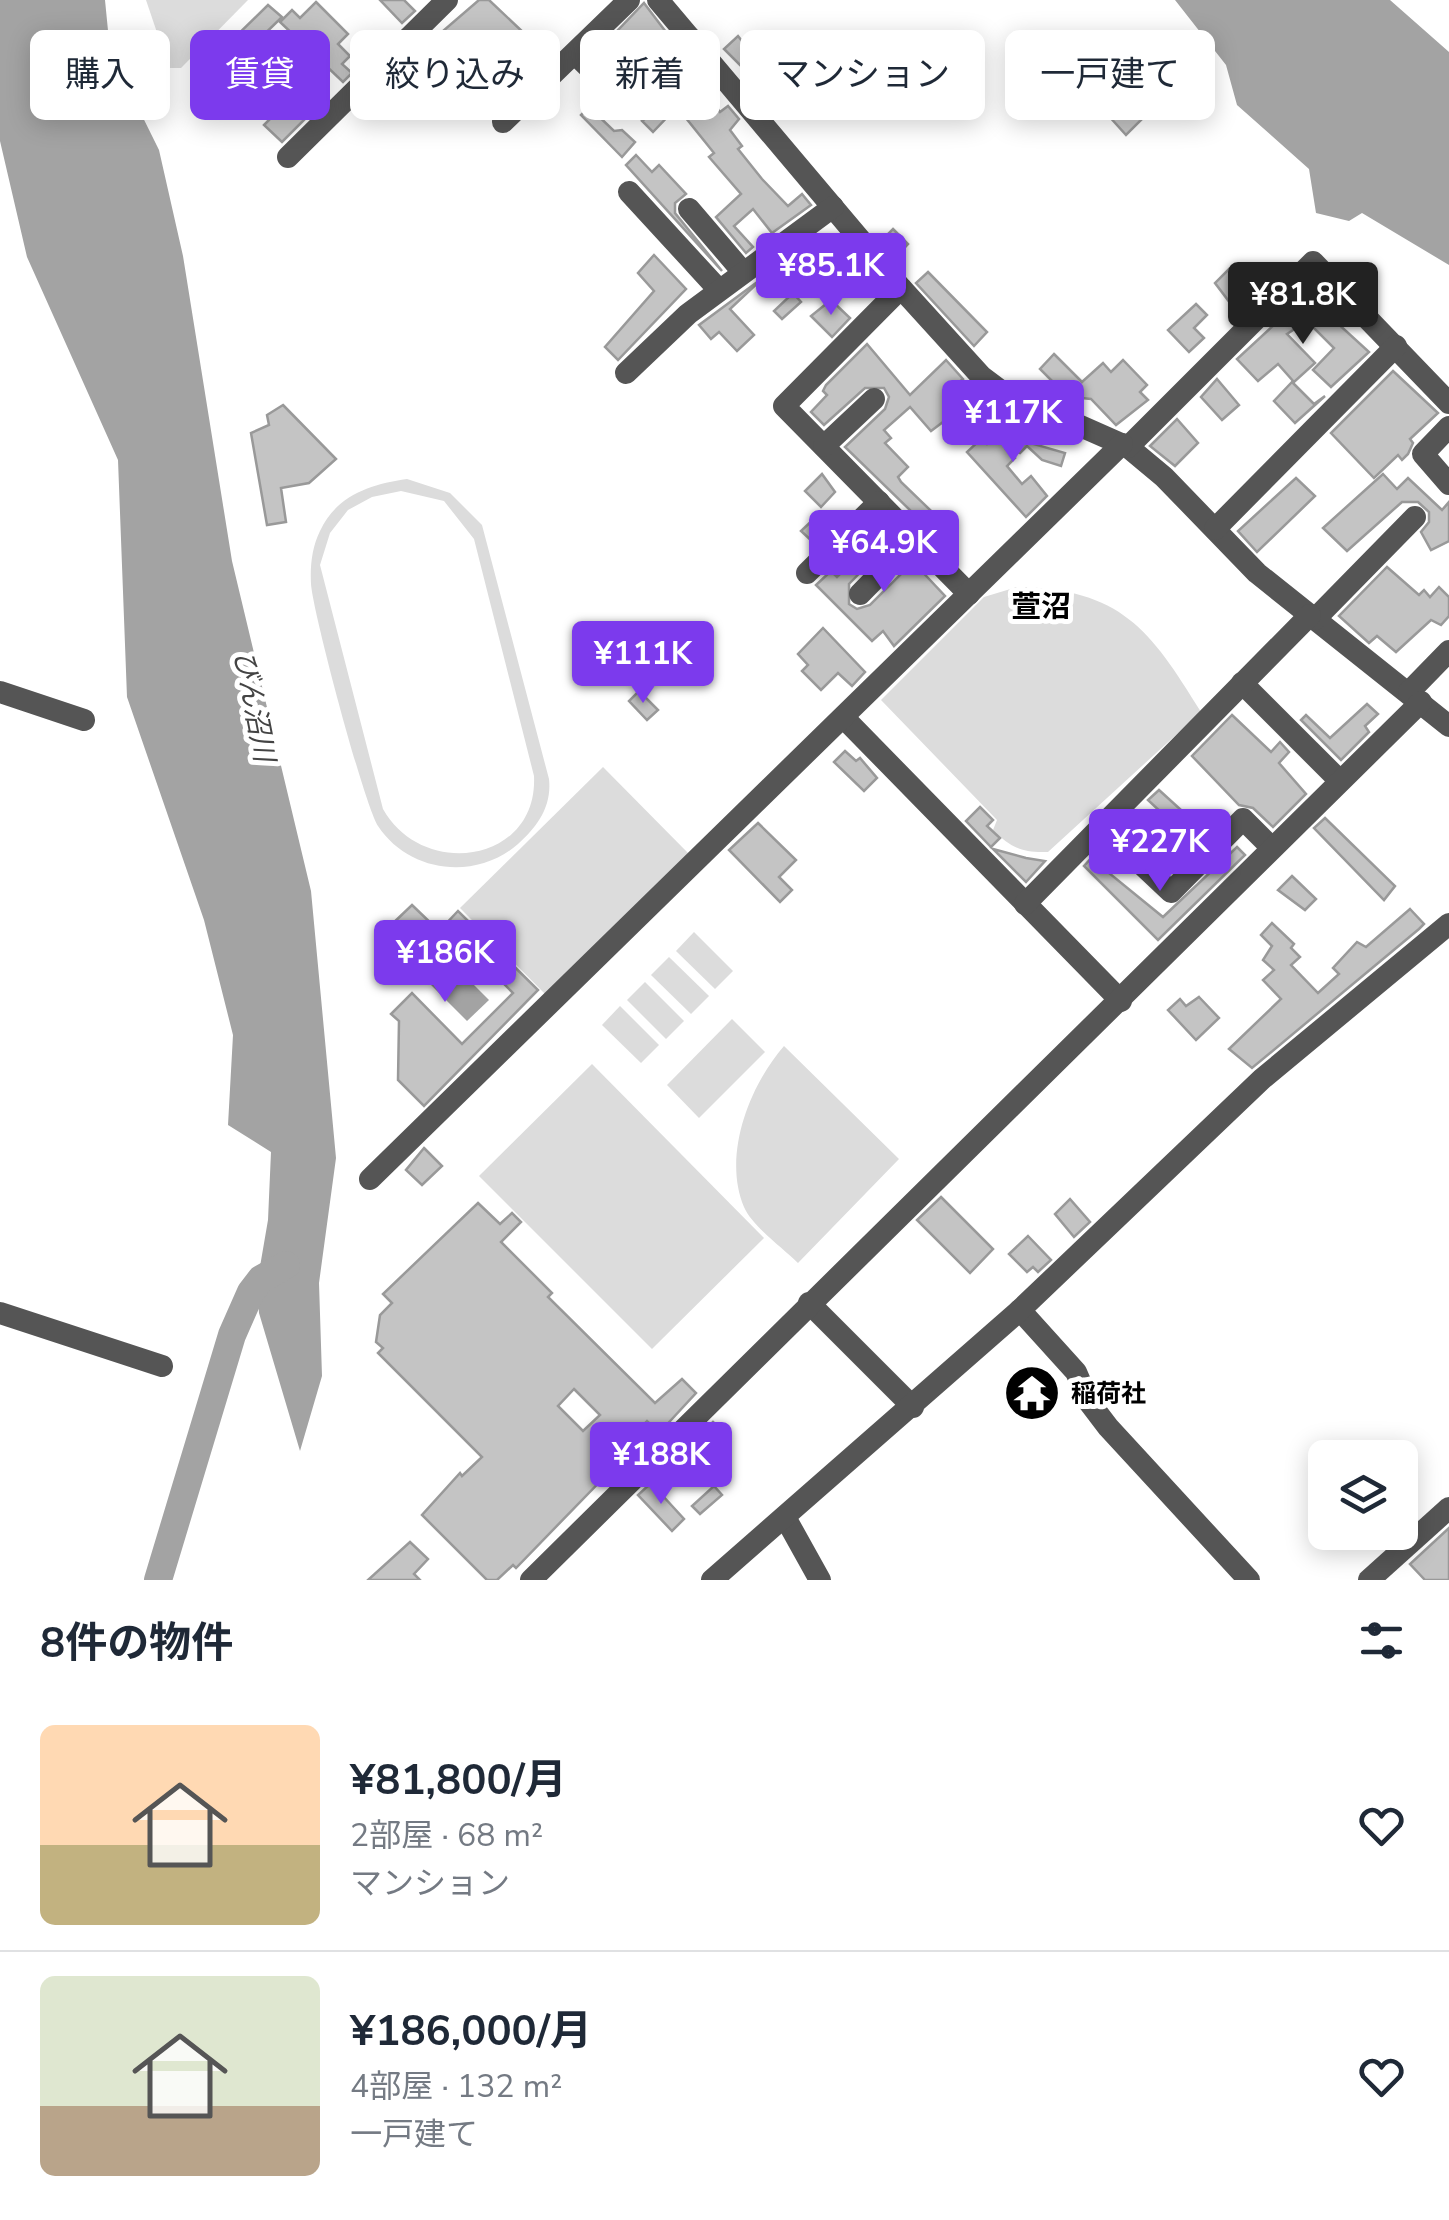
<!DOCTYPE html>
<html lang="ja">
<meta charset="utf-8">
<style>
:root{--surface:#fff;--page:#f6f6f7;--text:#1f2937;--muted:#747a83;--line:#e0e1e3;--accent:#7c3aed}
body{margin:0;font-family:"Nunito Sans","Noto Sans JP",sans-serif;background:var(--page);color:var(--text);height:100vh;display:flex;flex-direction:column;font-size:38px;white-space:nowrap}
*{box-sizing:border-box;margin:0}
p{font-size:32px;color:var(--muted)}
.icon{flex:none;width:55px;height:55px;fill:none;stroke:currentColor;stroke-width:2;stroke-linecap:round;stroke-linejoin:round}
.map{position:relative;height:1580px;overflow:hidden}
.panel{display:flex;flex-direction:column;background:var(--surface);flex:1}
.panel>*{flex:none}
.banner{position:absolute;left:30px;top:30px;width:1390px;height:90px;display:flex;gap:20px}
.buttons{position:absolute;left:1308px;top:1440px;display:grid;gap:20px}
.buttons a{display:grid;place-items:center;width:110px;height:110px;border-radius:15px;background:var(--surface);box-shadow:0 5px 25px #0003;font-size:50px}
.price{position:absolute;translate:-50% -85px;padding:0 22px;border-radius:10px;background:var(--accent);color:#fff;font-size:32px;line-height:65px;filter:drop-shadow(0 2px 5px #0008)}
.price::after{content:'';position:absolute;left:50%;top:60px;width:30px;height:22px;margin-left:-15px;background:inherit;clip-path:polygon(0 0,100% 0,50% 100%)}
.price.active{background:#222;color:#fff}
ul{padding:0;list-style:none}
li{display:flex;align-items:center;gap:30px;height:250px;padding:0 40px}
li+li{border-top:2px solid var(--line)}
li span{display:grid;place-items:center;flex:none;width:280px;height:200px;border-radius:15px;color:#555}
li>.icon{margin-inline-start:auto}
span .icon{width:120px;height:120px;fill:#fffc;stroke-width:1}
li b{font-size:42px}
h2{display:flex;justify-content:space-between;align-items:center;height:120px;padding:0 40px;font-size:42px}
.tag{padding:0 35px;border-radius:15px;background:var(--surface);box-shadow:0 5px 25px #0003;font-size:35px;line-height:90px}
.tag.active{background:var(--accent);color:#fff}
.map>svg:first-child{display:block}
</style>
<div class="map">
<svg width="1449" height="1580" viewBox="0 0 1449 1580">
<rect width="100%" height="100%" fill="#fff"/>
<g fill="#dcdcdc" fill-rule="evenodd">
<polygon points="146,0 248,0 181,68 169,68"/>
<path d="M407 479 450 493 482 525 549 779C552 807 537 827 518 844 476 881 409 873 378 826 364 804 313 613 311 584 310 566 312 547 320 531 336 496 370 484 407 479ZM401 491 444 501 474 539 534 776C538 863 423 880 383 809L320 565 330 533 348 510 372 497Z"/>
<path d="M1017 587C1121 589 1150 629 1201 712L1048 852C1023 853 1011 848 993 830L997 820 881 700 984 597Z"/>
<polygon points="603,767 689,854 547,996 460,908"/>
<polygon points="694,932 733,971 715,989 676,951"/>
<polygon points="669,957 709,996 691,1014 651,975"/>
<polygon points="645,982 684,1021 666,1039 627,1000"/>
<polygon points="620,1006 659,1045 641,1063 602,1025"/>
<polygon points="732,1019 765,1052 699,1118 667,1085"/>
<path d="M784 1046 899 1159 798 1263C783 1248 752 1226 744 1207 722 1155 750 1085 784 1046Z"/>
<polygon points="592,1064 764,1238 652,1349 479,1176"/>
</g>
<g fill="#a3a3a3">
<polygon points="0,0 105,0 110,51 159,150 183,256 232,561 311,891 336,1158 319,1283 322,1376 300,1451 259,1313 257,1284 268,1220 271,1152 228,1125 233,1035 204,920 127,697 118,460 27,257 0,141"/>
<polygon points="1175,0 1390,0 1449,52 1449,265 1362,213 1349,221 1316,213 1309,169 1237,105 1226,65"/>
<polygon points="447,958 489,1000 467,1021 426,980"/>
</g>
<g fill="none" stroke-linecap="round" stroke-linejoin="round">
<polyline stroke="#a3a3a3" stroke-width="28" points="158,1580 232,1335 251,1292 261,1279 286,1265"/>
</g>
<g fill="#c4c4c4" stroke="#999" stroke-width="2.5" fill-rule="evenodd">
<polygon points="380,0 404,0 415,11 402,23"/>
<polygon points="479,0 489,0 526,35 478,77 495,94 491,98 499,105 490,116 427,51 436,37"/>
<polygon points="316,2 348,34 338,44 350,56 342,64 352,73 343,82 280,22 292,10 300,18"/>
<polygon points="644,3 669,36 618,75 596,53"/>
<polygon points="268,5 282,17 247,51 273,77 262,88 254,79 238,96 215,72 231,57 223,50 229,43"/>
<polygon points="738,36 753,55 741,66 724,49"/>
<polygon points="688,59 703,76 697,81 720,112 728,106 739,119 730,130 742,146 738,149 762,179 788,206 802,194 811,205 772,233 753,209 734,226 753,247 746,253 716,217 741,194 709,157 714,153 677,107 653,132 642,121 646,118 642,114 655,100 647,90"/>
<polygon points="289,94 309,115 282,142 264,125 271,118 267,114"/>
<polygon points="1122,101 1141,120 1126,135 1108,115"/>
<polygon points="589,107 614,131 622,130 635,142 622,157 581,115"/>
<polygon points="636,155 652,172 659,165 686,194 675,203 675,213 722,271 626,165"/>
<polygon points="893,229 908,244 895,258 881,241"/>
<polygon points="654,255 686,289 618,360 605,347 654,291 638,273"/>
<polygon points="1229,269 1248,288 1240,297 1246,303 1237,312 1215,283"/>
<polygon points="928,272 987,332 974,346 916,283"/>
<polygon points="764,277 730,309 754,335 737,351 719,332 711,339 699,325"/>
<polygon points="793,293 801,302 782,319 774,311"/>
<polygon points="1302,299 1311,299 1369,352 1331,387 1313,370 1334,348 1307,321 1287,334 1315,363 1294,382 1278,364 1258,381 1237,359"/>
<polygon points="831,300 850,318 832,337 811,316"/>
<polygon points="1196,304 1207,315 1194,328 1204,338 1189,352 1168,330"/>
<polygon points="867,344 910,395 946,360 963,379 958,383 972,400 931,431 910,407 884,430 891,438 885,443 908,467 898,477 901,482 953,532 955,538 947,546 845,447 885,409 889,397 884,388 865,388 824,425 811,412 827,395 823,391 826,385"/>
<polygon points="1054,354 1082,382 1103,363 1111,372 1123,360 1147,385 1140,392 1148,400 1116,425 1091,399 1082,398 1065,382 1052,381 1040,369"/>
<polygon points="1393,371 1438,413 1410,439 1413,443 1408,454 1402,460 1398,455 1374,478 1331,433"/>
<polygon points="1217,379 1239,405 1222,420 1201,397"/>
<polygon points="1292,382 1314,404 1325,396 1295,423 1274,401"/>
<polygon points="283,405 336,459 309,483 281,488 286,522 267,525 251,433 269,425 267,415"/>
<polygon points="1013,418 1034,439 1030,443 1065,453 1061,466 1042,460 1027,446 1020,453 1005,448 1015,458 1007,466 1022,484 1031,476 1047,496 1026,517 967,452 982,438 987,444"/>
<polygon points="1177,419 1198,443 1175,466 1150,446"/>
<polygon points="822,474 835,492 821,507 805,491"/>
<polygon points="1383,474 1397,489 1408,478 1442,510 1449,502 1449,541 1431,550 1421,532 1429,522 1429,512 1418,502 1402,502 1347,551 1323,528"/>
<polygon points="1296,478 1315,496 1257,552 1238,531"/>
<polygon points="819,514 832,527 815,544 801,531"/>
<polygon points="885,530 893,539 849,584 849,604 857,609 870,605 913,562 945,596 894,646 883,631 872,641 816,585 831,571 837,577 856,558 851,552 872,534 876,538"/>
<polygon points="1387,567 1419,595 1424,590 1430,597 1439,587 1449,597 1449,616 1441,625 1431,620 1396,652 1377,636 1369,643 1339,616"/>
<polygon points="823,628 865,672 852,686 838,673 821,690 802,671 808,665 798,654"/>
<polygon points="639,691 658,710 647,720 629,701"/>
<polygon points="1367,704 1378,714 1365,726 1369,732 1341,760 1301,720 1306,715 1330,738"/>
<polygon points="1232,715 1271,752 1280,742 1289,752 1279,763 1306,794 1273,827 1253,808 1239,805 1192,756"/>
<polygon points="845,751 856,761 860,758 877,778 864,791 834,762"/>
<polygon points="1159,790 1202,829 1174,859 1177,863 1171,871 1139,839 1164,815 1148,800"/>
<polygon points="980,807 993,820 987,826 1000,838 991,847 966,821"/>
<polygon points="1325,818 1395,886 1384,900 1314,828"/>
<polygon points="758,823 796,860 779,877 792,890 780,902 729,850"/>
<polygon points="1237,847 1245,855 1158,940 1084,866 1095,854 1107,866 1104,869 1163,917"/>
<polygon points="993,849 1026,858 1045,861 1026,882"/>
<polygon points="1292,876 1316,899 1305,910 1278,890"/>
<polygon points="412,905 439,931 458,911 538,990 424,1106 398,1080 399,1021 391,1014 412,993 462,1044 513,993 456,935 412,979 397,963 408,952 389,927"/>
<polygon points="1410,909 1424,924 1419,929 1252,1068 1229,1049 1281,999 1263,980 1274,970 1263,960 1272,946 1261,935 1272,923 1294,944 1291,948 1300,957 1291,965 1318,993 1339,974 1333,968 1357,942 1366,947"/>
<polygon points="1199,997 1219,1018 1196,1040 1168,1010 1180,999 1186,1006"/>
<polygon points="424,1148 442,1166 422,1185 406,1170"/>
<polygon points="941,1197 993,1249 970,1273 917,1220"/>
<polygon points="1070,1199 1090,1222 1074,1237 1055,1214"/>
<path d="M478 1203 500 1224 512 1213 521 1222 501 1242 552 1293 548 1297 655 1403 682 1379 696 1393 659 1433 647 1421 628 1441 618 1433 602 1451 616 1465 516 1568 513 1565 497 1580H487L422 1515 460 1473 462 1476 482 1457 378 1353 383 1348 376 1342 380 1315 392 1303 383 1294ZM574 1389 600 1415 583 1431 558 1406Z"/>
<polygon points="1028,1236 1051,1260 1038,1272 1033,1267 1027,1272 1009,1254"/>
<polygon points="1027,1381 1044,1400 1032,1411 1016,1392"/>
<polygon points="713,1422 722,1430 693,1461 683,1451"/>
<polygon points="651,1483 684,1519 672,1531 638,1495"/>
<polygon points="714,1486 722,1495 700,1514 692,1506"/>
<polygon points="1449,1528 1449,1580 1425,1580 1410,1564"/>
<polygon points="410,1542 428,1559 414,1574 420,1580 368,1580"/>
</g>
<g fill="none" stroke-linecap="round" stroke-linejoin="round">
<g stroke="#555" stroke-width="22">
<polyline points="658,0 901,288 981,376 1001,391 1128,447 1164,477 1257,573 1449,726"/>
<polyline points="575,54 617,95 690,38"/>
<polyline points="503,122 629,0"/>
<polyline points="288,157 447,0"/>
<polyline points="629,192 719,290"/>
<polyline points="689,209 743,272"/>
<polyline points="901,288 784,406 969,594"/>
<polyline points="626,373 688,314 833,207"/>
<polyline points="1449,427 1423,454 1449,484"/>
<polyline points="824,446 874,399"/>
<polyline points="1128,447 1313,262 1449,403"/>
<polyline points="1215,529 1396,346"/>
<polyline points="807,573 879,502"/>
<polyline points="860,594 915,538"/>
<polyline points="1315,619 1415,517"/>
<polyline points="1242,683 1340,781"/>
<polyline points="0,692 84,720"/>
<polyline points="1409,692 1449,651"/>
<polyline points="844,718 1121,1001"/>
<polyline points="1101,826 1171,892 1243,819 1271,847"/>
<polyline points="1025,904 1310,615"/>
<polyline points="370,1179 1122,444"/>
<polyline points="809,1303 913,1407"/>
<polyline points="1020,1310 1076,1372 1089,1402 1108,1427 1249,1580"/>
<polyline points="0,1313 162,1366"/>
<polyline points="786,1519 820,1580"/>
<polyline points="531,1580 1421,702"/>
<polyline points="712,1580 1020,1310 1262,1079 1449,924"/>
<polyline points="1369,1580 1449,1508"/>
</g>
</g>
<defs>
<g id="temple-disc" transform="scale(2.875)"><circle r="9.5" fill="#000" stroke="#fff"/><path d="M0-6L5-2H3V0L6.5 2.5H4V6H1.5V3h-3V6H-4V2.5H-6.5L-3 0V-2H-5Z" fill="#fff"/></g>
</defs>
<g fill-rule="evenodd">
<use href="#temple-disc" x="1032" y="1393"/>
</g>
<g text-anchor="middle" stroke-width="10" stroke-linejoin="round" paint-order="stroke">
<g font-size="25" font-weight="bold" fill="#000" stroke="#fff" text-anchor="start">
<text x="1071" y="1402">稲荷社</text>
</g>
<g font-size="28" font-style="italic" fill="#444" stroke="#fff">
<text transform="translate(255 706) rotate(79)" y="10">びん沼川</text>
</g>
<g font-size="30" font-weight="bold" fill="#000" stroke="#fff">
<text x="1041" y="617">萱沼</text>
</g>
</g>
</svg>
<div class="buttons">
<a><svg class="icon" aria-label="layers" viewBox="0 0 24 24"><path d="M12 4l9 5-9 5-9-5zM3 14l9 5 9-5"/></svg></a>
</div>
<b class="price" style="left:831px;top:318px">¥85.1K</b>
<b class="price active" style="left:1303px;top:347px">¥81.8K</b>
<b class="price" style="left:1013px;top:465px">¥117K</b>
<b class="price" style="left:884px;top:595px">¥64.9K</b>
<b class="price" style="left:643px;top:706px">¥111K</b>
<b class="price" style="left:1160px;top:894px">¥227K</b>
<b class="price" style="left:445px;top:1005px">¥186K</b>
<b class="price" style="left:661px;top:1507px">¥188K</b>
<div class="banner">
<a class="tag">購入</a>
<a class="tag active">賃貸</a>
<a class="tag">絞り込み</a>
<a class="tag">新着</a>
<a class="tag">マンション</a>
<a class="tag">一戸建て</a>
</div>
</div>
<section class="panel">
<h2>8件の物件<svg class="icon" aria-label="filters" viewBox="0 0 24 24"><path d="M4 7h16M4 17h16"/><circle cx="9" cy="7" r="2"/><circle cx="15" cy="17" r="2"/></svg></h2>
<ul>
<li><span style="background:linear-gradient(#ffd9b3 60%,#c2b280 0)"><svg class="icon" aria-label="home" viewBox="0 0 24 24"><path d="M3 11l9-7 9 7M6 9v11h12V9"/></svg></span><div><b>¥81,800/月</b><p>2部屋 · 68 m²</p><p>マンション</p></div><svg class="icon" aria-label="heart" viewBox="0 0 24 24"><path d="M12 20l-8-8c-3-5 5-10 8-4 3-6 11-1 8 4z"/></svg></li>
<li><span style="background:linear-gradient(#dfe7d0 65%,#b9a48a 0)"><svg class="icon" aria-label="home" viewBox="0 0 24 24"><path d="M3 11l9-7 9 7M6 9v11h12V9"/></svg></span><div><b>¥186,000/月</b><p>4部屋 · 132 m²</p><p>一戸建て</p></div><svg class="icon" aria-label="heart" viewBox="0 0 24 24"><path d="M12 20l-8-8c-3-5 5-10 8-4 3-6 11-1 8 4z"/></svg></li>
</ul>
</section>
